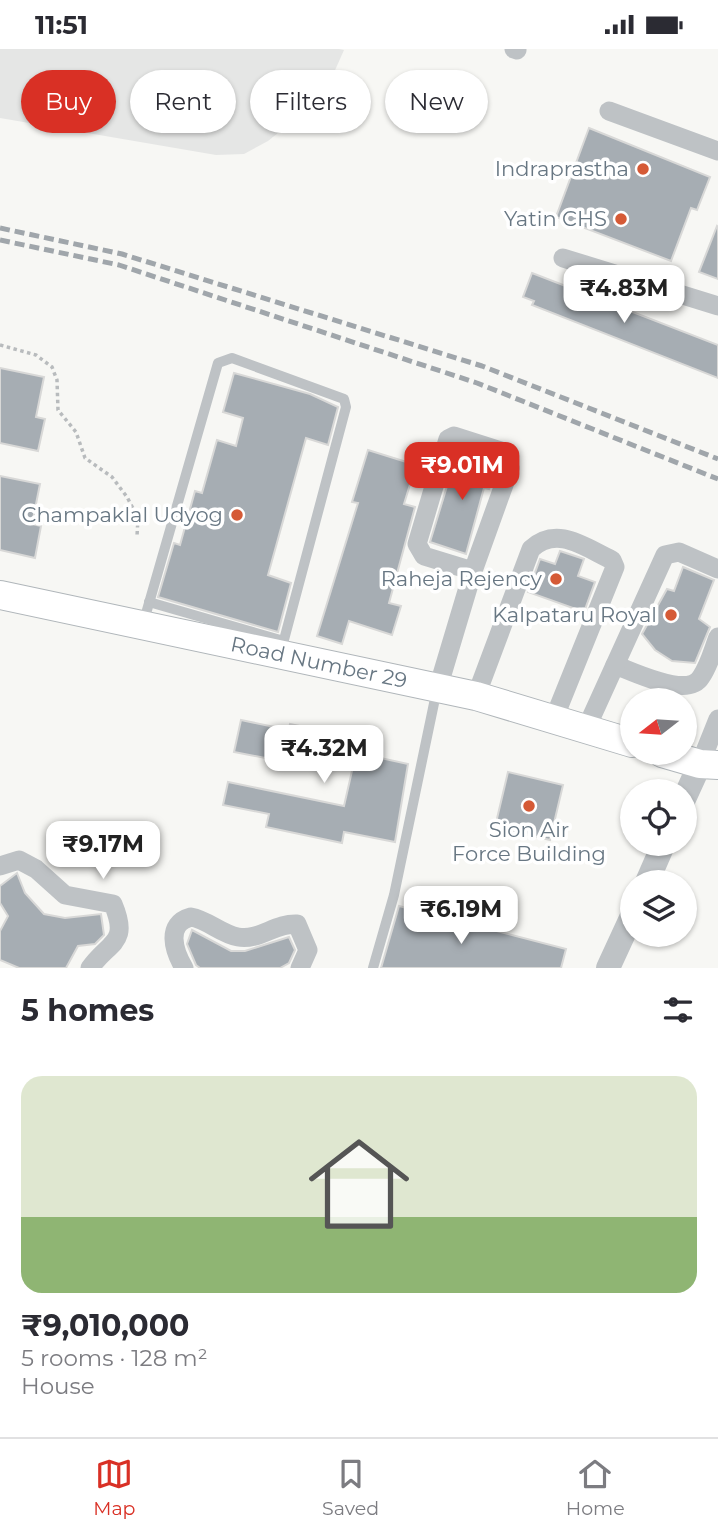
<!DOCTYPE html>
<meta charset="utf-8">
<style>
:root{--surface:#fff;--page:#f2f2f3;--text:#2b2b33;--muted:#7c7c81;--line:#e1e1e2;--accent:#d93025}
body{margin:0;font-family:Montserrat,sans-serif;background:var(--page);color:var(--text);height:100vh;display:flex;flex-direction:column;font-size:26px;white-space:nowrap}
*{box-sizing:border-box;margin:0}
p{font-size:23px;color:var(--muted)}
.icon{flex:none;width:38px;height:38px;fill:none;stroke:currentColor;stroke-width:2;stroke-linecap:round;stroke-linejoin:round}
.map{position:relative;height:919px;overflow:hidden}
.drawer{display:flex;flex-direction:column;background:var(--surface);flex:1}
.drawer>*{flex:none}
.top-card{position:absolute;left:21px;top:21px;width:677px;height:63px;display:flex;gap:14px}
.needle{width:46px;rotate:253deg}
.buttons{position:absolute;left:620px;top:639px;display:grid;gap:14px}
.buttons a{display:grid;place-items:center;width:77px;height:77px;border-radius:50%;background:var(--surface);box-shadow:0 2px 5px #0004;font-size:35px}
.price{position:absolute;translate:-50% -60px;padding:0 16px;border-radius:14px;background:#fff;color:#222;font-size:23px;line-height:46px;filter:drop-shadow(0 2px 4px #0008)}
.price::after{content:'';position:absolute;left:50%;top:42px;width:21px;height:16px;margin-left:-10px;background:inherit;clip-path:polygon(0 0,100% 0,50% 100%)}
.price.current{background:var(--accent);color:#fff}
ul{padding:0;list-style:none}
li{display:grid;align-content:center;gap:14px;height:371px;padding:0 21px}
li span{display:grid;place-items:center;height:217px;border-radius:21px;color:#555}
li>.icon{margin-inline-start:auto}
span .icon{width:126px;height:126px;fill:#fffc;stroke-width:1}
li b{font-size:30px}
h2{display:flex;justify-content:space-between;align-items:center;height:84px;padding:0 21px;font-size:30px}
.tag{padding:0 24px;border-radius:32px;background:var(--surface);box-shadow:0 2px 5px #0004;font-size:24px;line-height:63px}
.tag.current{background:var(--accent);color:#fff}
.status{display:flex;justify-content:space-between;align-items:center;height:49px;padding:0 35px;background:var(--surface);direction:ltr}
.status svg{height:19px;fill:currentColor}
.dock{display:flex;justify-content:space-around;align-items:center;height:98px;border-top:2px solid var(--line);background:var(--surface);font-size:19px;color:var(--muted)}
.dock a{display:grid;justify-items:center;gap:4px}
.dock .current{color:var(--accent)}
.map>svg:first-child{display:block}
</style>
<div class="status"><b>11:51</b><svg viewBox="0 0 49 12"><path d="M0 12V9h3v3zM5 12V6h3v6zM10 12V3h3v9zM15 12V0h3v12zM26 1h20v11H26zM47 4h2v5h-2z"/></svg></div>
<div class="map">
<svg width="718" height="919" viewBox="0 0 718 919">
<rect width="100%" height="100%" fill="#f7f7f4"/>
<polygon fill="#e5e6e5" points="0,0 339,0 344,1 324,46 299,67 268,92 244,105 216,106 0,69"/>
<g fill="#a6adb3" stroke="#d8d8d7" stroke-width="2">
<polygon points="589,79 710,128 697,161 691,159 671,212 556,168"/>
<polygon points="717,177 718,178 718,230 699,223"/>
<polygon points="532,224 718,296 718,329 532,256 534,252 523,248"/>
<polygon points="0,319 44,328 36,368 45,370 38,402 0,394"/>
<polygon points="234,324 310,345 338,358 328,396 306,389 268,526 291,534 278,583 158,548 174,494 180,496 195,442 202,444 217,391 236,397 243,369 223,363"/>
<polygon points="368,401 416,416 404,455 415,458 389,554 401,557 392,586 349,572 342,595 317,587 358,454 352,453"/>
<polygon points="458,401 493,412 489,425 494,427 489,440 484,439 466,505 430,493"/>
<polygon points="0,427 40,435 32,475 41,477 35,509 0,501"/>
<polygon points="560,502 584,510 578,527 595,533 584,563 528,543 540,510 555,515"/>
<polygon points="683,518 714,531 699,570 710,578 695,614 672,612 655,601 642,585 667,540 674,542"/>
<polygon points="241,671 289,681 290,675 379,694 376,708 408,715 395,793 344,783 342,794 266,778 269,765 223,756 228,733 344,757 354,713 289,699 286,713 234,703"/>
<polygon points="508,723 563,736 550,791 495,778"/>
<polygon points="17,824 25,844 44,865 65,869 101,865 104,886 95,895 78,897 66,919 19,919 0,911 0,882 8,867 0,854 0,837"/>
<polygon points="399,857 566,900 561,919 381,919"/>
<polygon points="192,881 231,902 245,902 289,888 295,901 289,914 280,919 200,919 196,916 187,895"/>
</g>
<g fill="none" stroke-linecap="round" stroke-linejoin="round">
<g stroke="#b0b6ba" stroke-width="30">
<g id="secondary">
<path id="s1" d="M0 546 476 647 632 694"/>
<polyline points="662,704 700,715 718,716"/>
</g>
</g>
<polyline stroke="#b8bbbd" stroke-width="3.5" stroke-dasharray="3.5 3.5" stroke-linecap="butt" points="0,296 36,306 52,318 57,331 58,361 76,383 85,409 112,428 127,448 138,469 137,487"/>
<g stroke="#bec2c5" stroke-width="10">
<polyline points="149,553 284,592"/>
<polyline points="143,575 218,314 232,309 344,350 346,358 281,602"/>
<polyline points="373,919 394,846 437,640"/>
</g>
<g stroke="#bec2c5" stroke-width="19">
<polyline points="514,0 517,1"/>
<polyline points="609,62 718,102"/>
<polyline points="563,209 718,257"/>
<path d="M615 616C634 623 688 650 701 628 709 617 713 601 718 588"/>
<polyline points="438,639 473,522 510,419 501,402 454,387 448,390 417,495 424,507 473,522"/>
<path d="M476 647 531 500C557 476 584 498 612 511L615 518 553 672"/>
<polyline points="586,680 665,506 679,503 718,520"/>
<polyline points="700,715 718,670"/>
<path d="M0 817 19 811 36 820 65 846 113 855C130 895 109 892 90 919"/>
<path d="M184 919C174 902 165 875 191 868 208 871 221 885 238 888 259 892 275 874 297 875L308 901 300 919"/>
</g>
<g stroke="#bec2c5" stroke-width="24">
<polyline points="684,750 700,715"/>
<polyline points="647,833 664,794"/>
<polyline points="608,919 632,867"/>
</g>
<use href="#secondary" stroke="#fff" stroke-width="28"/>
<g stroke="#a0a6ab" stroke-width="5" stroke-dasharray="10 5" stroke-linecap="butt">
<polyline points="0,179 122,205 482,317 718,410"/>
<polyline points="0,191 119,216 477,334 718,430"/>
</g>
</g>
<g fill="#d55a36" stroke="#fff" stroke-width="2.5">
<circle cx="643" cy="120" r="7"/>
<circle cx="621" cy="170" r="7"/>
<circle cx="237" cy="466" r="7"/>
<circle cx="556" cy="530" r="7"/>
<circle cx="671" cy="566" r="7"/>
<circle cx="529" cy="757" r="7"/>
</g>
<g text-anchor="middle" stroke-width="7" stroke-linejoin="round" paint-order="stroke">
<g font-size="21" fill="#687783" stroke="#fff" text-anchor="end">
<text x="629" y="127">Indraprastha</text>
<text x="607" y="177">Yatin CHS</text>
<text x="223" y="473">Champaklal Udyog</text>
<text x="542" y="537">Raheja Rejency</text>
<text x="657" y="573">Kalpataru Royal</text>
<text x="529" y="788" text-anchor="middle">Sion Air<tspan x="529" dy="24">Force Building</tspan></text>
</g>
<g font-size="21" fill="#687783" stroke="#fff">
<text dy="7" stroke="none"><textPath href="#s1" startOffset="326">Road Number 29</textPath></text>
</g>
</g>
</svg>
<div class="buttons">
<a><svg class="needle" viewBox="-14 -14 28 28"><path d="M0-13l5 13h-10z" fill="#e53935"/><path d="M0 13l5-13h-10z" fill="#7c7c81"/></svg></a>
<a><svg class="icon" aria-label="locate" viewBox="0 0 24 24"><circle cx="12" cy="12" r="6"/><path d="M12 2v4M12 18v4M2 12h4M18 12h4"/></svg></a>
<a><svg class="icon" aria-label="layers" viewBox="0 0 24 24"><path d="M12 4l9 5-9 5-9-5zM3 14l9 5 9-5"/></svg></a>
</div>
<b class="price" style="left:624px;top:276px">₹4.83M</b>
<b class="price current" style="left:462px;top:453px">₹9.01M</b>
<b class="price" style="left:324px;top:736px">₹4.32M</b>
<b class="price" style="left:103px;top:832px">₹9.17M</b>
<b class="price" style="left:461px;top:897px">₹6.19M</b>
<div class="top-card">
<a class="tag current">Buy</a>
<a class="tag">Rent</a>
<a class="tag">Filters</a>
<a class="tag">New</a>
</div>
</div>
<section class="drawer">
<h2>5 homes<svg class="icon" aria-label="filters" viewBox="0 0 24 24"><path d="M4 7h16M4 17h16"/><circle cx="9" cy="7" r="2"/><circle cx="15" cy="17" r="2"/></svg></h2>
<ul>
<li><span style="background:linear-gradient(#dfe7d0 65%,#8fb573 0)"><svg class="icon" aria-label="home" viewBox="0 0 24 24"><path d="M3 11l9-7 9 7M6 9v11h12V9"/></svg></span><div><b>₹9,010,000</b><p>5 rooms · 128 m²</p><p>House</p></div></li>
</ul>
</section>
<nav class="dock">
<a class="current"><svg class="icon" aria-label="map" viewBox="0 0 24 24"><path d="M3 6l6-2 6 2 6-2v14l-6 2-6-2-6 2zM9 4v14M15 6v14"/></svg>Map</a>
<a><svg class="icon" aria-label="saved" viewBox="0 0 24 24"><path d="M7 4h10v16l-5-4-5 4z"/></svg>Saved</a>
<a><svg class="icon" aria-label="home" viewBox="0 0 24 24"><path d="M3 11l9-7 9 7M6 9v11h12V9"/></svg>Home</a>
</nav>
